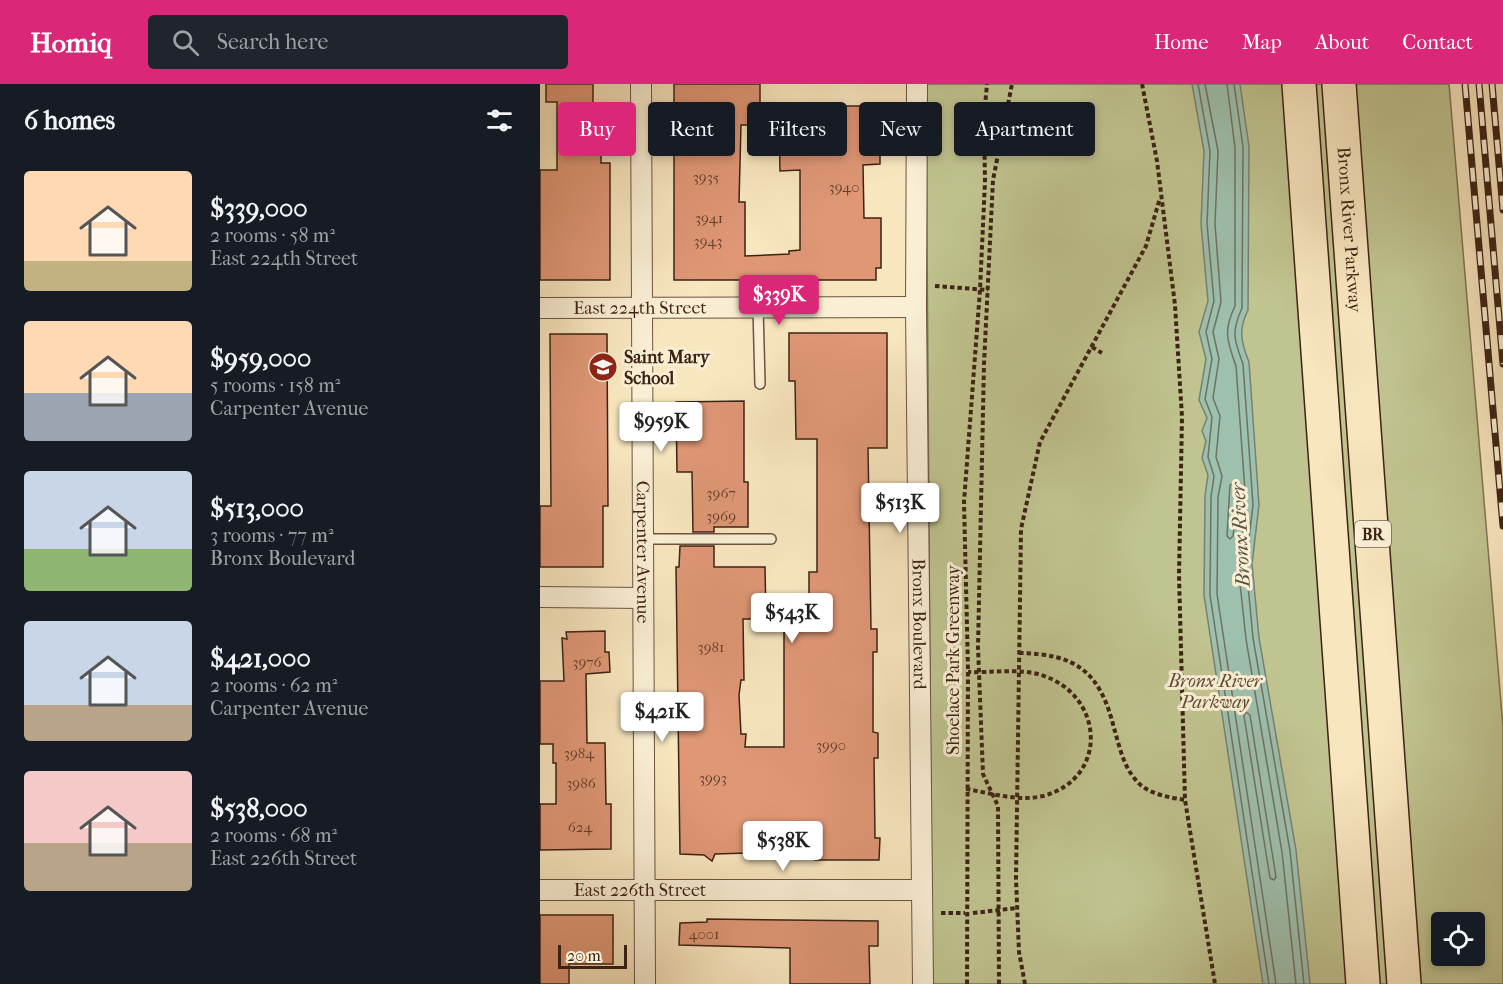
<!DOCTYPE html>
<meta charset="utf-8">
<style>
:root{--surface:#171b24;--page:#20242c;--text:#f1f3f6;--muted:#9ea1a6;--accent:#db2777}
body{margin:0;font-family:"IM FELL French Canon",serif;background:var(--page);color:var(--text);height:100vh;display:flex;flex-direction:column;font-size:22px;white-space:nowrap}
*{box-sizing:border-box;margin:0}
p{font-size:20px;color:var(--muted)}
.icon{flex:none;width:33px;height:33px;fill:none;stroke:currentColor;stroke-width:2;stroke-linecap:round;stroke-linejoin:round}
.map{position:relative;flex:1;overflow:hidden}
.panel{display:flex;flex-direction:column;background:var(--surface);width:540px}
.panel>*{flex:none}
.banner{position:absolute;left:18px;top:18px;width:570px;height:54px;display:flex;gap:12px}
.fabs{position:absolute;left:891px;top:828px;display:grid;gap:12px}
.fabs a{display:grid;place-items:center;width:54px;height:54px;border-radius:6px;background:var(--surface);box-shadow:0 3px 9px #0003;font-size:30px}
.scale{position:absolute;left:18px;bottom:15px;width:69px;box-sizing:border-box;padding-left:6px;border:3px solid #3d2315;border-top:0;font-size:16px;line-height:21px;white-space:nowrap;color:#3d2315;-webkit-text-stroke:4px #faefd5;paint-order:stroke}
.price{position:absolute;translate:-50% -51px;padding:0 14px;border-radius:6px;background:#fff;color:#222;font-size:20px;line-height:39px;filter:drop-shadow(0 2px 3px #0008)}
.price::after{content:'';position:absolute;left:50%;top:36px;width:18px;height:14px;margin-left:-9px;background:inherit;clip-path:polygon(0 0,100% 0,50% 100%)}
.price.active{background:var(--accent);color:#fff}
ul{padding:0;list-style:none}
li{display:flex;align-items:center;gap:18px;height:150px;padding:0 24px}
li span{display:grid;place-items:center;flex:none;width:168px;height:120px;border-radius:6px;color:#555}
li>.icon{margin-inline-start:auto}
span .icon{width:72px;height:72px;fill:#fffc;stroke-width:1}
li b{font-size:26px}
h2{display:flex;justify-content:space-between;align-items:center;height:72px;padding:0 24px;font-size:26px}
.chip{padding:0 21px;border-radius:6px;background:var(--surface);box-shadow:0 3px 9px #0003;font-size:21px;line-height:54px}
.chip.active{background:var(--accent);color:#fff}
header{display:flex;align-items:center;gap:36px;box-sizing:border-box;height:84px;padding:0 30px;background:var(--accent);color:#fff}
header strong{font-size:28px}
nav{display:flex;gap:33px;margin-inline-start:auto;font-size:21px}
.search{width:420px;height:54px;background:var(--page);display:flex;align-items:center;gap:15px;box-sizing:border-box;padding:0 21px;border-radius:6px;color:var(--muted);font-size:22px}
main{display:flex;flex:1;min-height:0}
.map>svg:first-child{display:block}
</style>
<header>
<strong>Homiq</strong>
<div class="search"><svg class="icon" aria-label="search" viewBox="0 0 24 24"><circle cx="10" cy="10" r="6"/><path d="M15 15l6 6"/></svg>Search here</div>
<nav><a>Home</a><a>Map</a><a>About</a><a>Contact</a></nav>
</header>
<main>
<section class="panel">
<h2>6 homes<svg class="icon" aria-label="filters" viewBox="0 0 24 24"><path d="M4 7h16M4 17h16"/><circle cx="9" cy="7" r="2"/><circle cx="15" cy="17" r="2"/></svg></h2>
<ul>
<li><span style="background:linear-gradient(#ffd9b3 75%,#c2b280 0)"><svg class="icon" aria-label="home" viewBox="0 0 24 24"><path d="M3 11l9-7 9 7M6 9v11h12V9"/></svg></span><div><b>$339,000</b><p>2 rooms · 58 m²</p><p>East 224th Street</p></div></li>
<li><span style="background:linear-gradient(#ffd9b3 60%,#9aa5b1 0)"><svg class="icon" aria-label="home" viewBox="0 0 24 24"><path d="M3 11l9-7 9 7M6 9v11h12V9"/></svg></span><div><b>$959,000</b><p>5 rooms · 158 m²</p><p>Carpenter Avenue</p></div></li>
<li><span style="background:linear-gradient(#c9d6e8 65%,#8fb573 0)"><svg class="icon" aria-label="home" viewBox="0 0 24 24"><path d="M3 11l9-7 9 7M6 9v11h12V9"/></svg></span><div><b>$513,000</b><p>3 rooms · 77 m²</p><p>Bronx Boulevard</p></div></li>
<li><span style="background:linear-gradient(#c9d6e8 70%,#b9a48a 0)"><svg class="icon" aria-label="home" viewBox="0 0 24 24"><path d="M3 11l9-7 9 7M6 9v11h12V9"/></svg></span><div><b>$421,000</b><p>2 rooms · 62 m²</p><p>Carpenter Avenue</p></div></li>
<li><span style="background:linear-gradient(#f6c9c9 60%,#b9a48a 0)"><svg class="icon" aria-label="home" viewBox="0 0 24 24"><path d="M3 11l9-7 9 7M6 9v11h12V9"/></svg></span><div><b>$538,000</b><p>2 rooms · 68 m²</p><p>East 226th Street</p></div></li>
</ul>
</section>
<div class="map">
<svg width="963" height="900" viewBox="0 0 963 900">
<rect width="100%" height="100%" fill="#f8e6bf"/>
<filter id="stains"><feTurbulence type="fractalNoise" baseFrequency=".00333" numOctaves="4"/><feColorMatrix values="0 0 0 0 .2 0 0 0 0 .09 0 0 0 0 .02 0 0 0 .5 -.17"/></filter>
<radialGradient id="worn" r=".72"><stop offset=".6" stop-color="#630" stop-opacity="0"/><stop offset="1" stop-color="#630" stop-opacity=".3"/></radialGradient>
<path fill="#c0c490" stroke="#7e7452" stroke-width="1.5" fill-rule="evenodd" d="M386 0H909L963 643V900H392ZM902 838H934V872H902Z"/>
<path fill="#9ec0ae" stroke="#778171" stroke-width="1.5" d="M652 0H700L709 63 708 226C698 246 701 258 709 278L719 421 712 480 719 554 756 766 770 900H723L664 511 665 412 668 391 662 374 666 357 662 347 667 334 659 316 666 275 659 248 668 217 661 140 664 67Z"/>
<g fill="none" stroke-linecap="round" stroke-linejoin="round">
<g stroke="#6e7262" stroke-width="1.5">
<polyline points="658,0 670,67 667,140 674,217 666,248 672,275 665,315 672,333 668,373 674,392 671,413 670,511 729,900"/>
<polyline points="665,0 678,67 675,140 681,218 673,248 679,275 673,314 680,332 676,373 682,392 678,413 677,510 736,900"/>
<path d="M687 0 695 64V222C683 247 687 257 696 282L706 421 698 481 706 555 742 768 756 900"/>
<path d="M694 0 703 63 702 224C691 248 694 256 703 280L713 421 706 480 713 554 750 767 764 900"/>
<polygon points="693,399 697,420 693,452 690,455 687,452 690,401"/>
<polygon points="706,628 710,631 736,793 734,796 730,794 704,632"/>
</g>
</g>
<g fill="#df9776" stroke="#3d2315" stroke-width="1.5" fill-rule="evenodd">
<polygon points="6,0 53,0 53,31 61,33 61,79 70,79 70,196 0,196 0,86 17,86 17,18 6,18"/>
<path d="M134 0H220V22H336L335 33H340V80L323 81 324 134H341V184H336V196H134ZM201 41H239L240 87 260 86V166L249 167V170L205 172V118H199Z"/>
<polygon points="249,249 347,249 347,364 328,364 331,545 337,545 337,568 333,568 333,648 338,649 338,674 334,674 335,754 340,754 339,776 275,776 275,752 237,752 238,768 175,770 172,777 164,771 140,770 136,483 139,483 140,462 174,462 174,483 225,483 226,535 203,535 204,596 201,596 199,611 201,650 206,650 205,663 244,663 244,546 289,546 288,510 269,510 269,488 277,488 277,355 256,355 255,297 249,297"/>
<polygon points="10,250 67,250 68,422 63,422 63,483 0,483 0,422 11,422"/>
<polygon points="204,317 204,398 208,398 208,443 174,443 174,448 153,448 152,388 137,388 136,318"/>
<polygon points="65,547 65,568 69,568 70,588 46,590 47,659 65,659 66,720 71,720 71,765 0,766 0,720 16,720 16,679 13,679 13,660 0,660 0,597 24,597 22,554 27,555 26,548"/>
<polygon points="0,831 73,831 73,880 29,880 29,900 0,900"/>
<polygon points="167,835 338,837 338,862 329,862 330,900 250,900 250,864 139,861 140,839 167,838"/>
</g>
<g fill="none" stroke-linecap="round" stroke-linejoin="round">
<g stroke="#6c5440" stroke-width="12">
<g id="service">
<polyline points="218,223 220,300"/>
<polyline points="102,455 231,455"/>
</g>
</g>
<g stroke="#6c5440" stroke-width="22">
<g id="minor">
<path id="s1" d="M101 0 105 900"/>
<path id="s2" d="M377 0 376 223 383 900"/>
<path id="s3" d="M0 224 376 223"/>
<polyline points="0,513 102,514"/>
<path id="s4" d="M0 806H382"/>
</g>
</g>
<g stroke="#3d2315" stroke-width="36">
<g id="motorway">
<polyline points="759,0 823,900"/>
<path id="s5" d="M799 0 864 900"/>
</g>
</g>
<g stroke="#3d2315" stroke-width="4" stroke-dasharray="4.5 3" stroke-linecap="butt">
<polyline points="602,0 617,77 635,221 642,333 639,491 645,716 675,900"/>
<polyline points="395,202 448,206"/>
<polyline points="552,263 562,269"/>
<path d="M479 569C537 570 560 588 574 644 579 661 583 681 595 695 606 710 628 713 645 716"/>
<path d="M426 705C451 709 478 718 503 712 570 694 564 610 501 591 480 584 450 589 428 588"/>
<polyline points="401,829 425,829"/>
<polyline points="433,829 477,824"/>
<polyline points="427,900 428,585 424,418 440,206 445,98 444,33 447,0"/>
<polyline points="459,900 458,722 443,690 438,563 444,280 453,96 472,0"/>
<polyline points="485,900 479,868 476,795 481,445 500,358 606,162 620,114"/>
</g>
<use href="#service" stroke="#faefd5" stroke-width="9"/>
<use href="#minor" stroke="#faefd5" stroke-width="20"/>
<use href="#motorway" stroke="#f8e6bf" stroke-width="33"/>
<g stroke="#3d2315" stroke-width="7">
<g id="rail">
<polyline points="925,0 963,442"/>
<polyline points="939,0 963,280"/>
<polyline points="952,0 963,126"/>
</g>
</g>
<use href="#rail" stroke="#faefd5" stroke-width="4.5" stroke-dasharray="14" stroke-linecap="butt"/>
</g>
<defs>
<g id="school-disc" transform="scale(1.5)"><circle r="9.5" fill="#8f2418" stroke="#faefd5"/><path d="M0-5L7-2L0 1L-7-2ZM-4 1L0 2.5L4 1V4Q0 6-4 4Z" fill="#fff"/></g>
</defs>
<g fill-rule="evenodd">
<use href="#school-disc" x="63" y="283"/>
</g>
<g text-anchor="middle" stroke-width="6" stroke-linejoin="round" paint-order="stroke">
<g font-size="15" fill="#66402d">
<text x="166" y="98">3935</text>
<text x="304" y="108">3940</text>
<text x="169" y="139">3941</text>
<text x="168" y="162">3943</text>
<text x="181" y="414">3967</text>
<text x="181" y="437">3969</text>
<text x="171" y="568">3981</text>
<text x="47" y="583">3976</text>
<text x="291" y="666">3990</text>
<text x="39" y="674">3984</text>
<text x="173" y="699">3993</text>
<text x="41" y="704">3986</text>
<text x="40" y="748">624</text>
<text x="164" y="855">4001</text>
</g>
<rect fill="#faefd5" stroke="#76604f" stroke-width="1.5" x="815" y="437" width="36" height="26" rx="4.5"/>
<g font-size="16" font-weight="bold" fill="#3d2315">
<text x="833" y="456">BR</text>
</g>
<g font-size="18" fill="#3d2315" stroke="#faefd5">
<text dy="6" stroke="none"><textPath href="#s5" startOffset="146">Bronx River Parkway</textPath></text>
<text dy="6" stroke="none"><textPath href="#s3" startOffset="100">East 224th Street</textPath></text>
<text dy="6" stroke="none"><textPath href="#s1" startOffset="468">Carpenter Avenue</textPath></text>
<text dy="6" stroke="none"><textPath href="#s2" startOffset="540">Bronx Boulevard</textPath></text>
<text transform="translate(413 576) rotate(-90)" y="6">Shoelace Park Greenway</text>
<text dy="6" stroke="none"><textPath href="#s4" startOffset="100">East 226th Street</textPath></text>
</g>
<g font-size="18" font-weight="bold" fill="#3d2315" stroke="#faefd5" text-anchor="start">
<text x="84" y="279">Saint Mary<tspan x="84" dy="21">School</tspan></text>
</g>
<g font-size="18" font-style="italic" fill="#5e4b34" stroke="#faefd5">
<text x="675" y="603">Bronx River<tspan x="675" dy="21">Parkway</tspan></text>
</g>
<g font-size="20" font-style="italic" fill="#5a5243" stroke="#faefd5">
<text transform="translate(700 451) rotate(-93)" y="7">Bronx River</text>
</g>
</g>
<rect width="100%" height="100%" filter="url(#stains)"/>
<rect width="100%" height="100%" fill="url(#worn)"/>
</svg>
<div class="fabs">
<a><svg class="icon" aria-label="locate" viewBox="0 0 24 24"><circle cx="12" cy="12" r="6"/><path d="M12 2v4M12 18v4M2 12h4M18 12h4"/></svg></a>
</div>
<div class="scale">20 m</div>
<b class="price active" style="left:239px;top:242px">$339K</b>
<b class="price" style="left:121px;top:369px">$959K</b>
<b class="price" style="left:360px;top:450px">$513K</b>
<b class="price" style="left:252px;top:560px">$543K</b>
<b class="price" style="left:122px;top:659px">$421K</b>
<b class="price" style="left:243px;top:788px">$538K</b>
<div class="banner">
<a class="chip active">Buy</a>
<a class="chip">Rent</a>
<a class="chip">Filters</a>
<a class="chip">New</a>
<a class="chip">Apartment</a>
</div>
</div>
</main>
